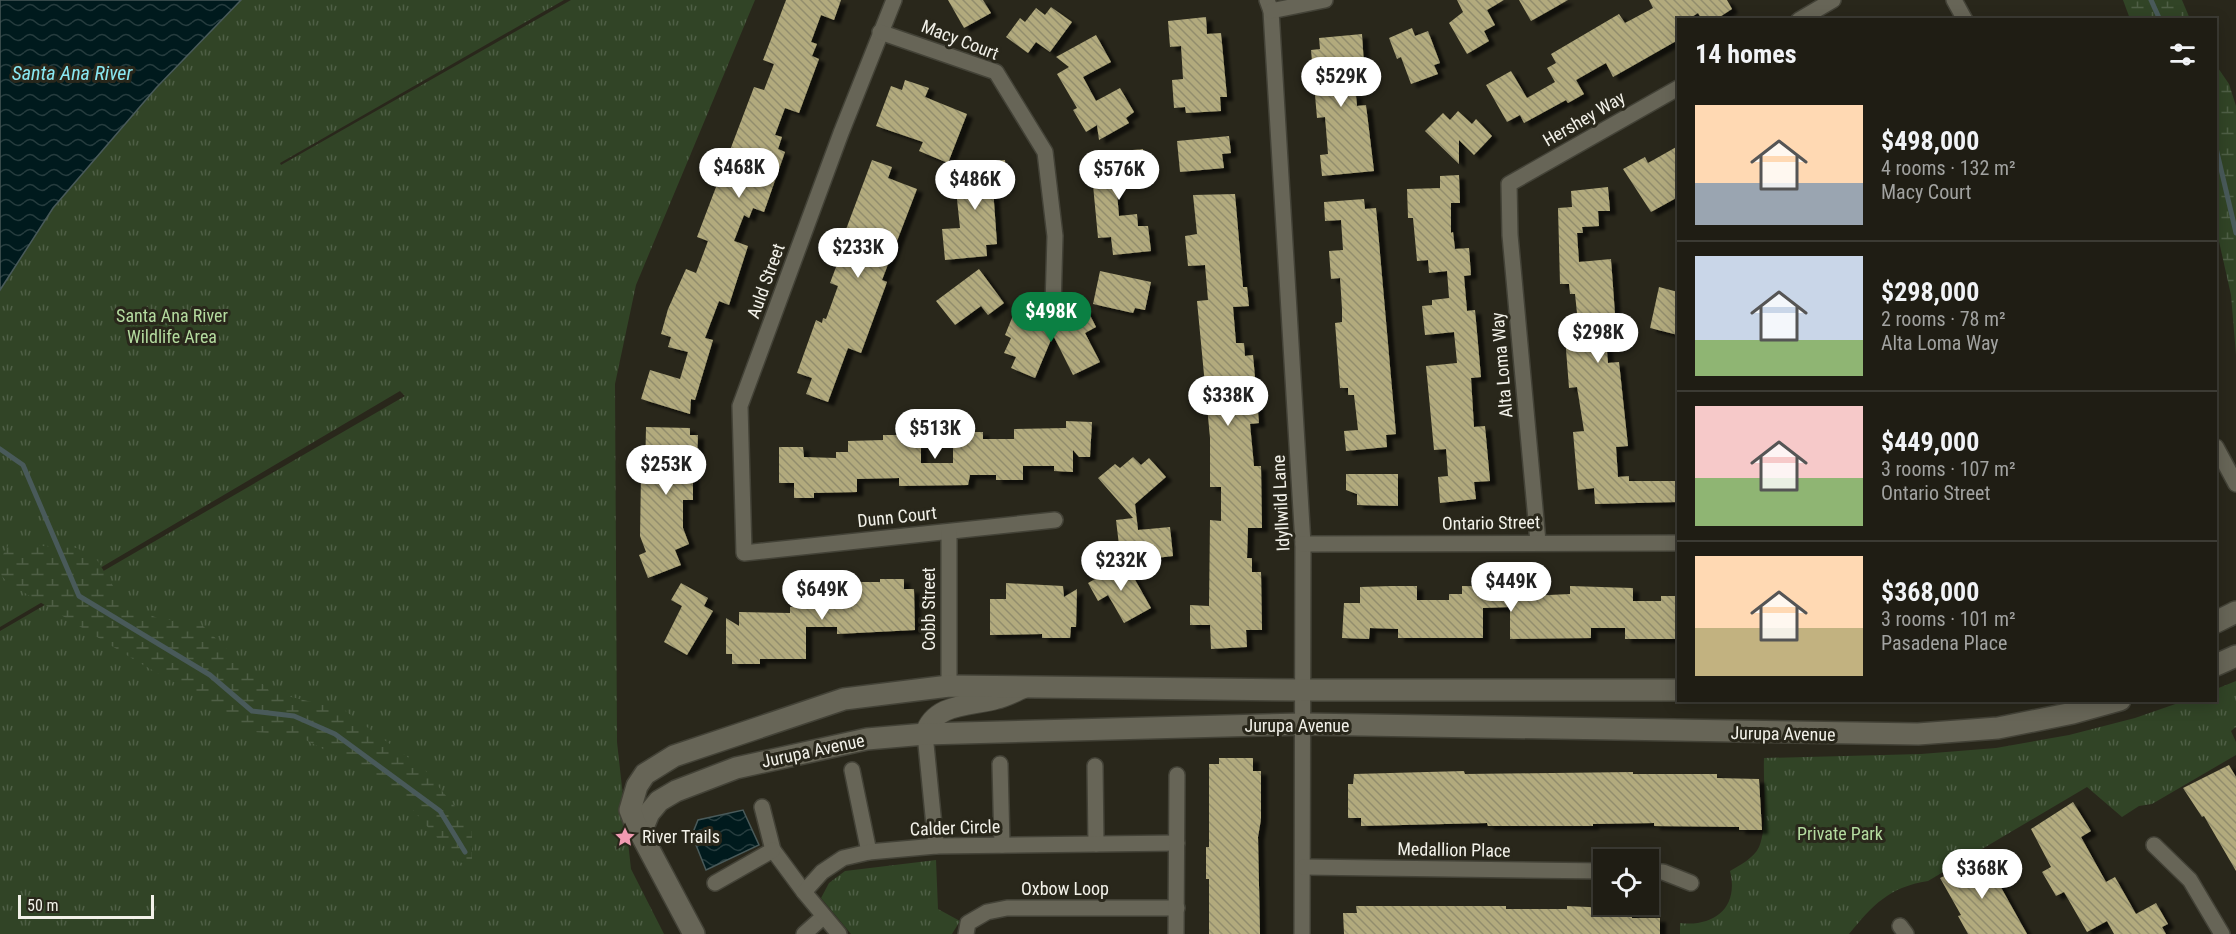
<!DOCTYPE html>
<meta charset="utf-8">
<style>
:root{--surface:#1f1d14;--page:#2c2a22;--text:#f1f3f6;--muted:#a1a2a0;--line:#3c3b34;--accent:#0b8043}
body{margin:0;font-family:"Roboto Condensed",sans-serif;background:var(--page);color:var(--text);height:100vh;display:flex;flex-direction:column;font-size:22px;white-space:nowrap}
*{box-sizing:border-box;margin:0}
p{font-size:20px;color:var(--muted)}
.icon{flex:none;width:33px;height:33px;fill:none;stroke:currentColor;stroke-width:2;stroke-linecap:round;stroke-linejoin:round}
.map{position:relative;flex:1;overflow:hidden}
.details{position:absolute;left:1677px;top:18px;width:540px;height:684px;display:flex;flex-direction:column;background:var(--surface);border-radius:0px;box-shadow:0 3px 15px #0003,0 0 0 2px var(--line)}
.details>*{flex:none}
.buttons{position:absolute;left:1593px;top:849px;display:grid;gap:12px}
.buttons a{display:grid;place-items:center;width:66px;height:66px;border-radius:0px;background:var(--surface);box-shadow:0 3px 15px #0003,0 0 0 2px var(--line);font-size:30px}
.scale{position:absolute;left:18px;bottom:15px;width:136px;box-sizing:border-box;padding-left:6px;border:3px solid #f2f1e9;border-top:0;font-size:16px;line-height:21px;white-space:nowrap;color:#f2f1e9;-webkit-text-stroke:4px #29271b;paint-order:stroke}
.price{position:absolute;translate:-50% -51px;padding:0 14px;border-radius:21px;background:#fff;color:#222;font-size:20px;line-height:39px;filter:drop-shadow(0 2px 3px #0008)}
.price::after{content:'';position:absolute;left:50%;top:36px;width:18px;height:14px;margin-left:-9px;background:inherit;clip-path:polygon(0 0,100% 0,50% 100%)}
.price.selected{background:var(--accent);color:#fff}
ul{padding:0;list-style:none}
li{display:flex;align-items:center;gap:18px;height:150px;padding:0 18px}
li+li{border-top:2px solid var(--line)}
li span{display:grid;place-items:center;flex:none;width:168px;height:120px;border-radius:0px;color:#555}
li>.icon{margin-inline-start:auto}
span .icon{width:72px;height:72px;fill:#fffc;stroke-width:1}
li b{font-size:26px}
h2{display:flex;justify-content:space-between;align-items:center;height:72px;padding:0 18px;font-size:26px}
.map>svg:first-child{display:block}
</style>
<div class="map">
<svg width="2236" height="934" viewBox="0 0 2236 934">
<defs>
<pattern id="grass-tufts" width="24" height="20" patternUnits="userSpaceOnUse" patternTransform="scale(1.5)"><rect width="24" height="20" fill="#314426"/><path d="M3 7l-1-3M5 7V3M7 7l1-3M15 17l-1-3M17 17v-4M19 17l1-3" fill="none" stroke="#4f5f46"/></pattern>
<pattern id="wetland-marsh" width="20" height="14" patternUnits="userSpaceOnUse" patternTransform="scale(1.5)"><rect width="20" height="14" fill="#314426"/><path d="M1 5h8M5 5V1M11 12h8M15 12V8" fill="none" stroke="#4f5f46"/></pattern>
<pattern id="water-waves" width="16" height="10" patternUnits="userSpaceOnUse" patternTransform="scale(1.5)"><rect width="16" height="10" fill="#001a1d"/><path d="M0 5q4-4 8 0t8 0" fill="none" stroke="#263c3e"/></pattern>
<pattern id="building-back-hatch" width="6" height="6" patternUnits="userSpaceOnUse" patternTransform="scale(1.5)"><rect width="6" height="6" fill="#b2aa7d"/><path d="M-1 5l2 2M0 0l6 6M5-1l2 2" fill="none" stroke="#928d6c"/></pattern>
<filter id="shadow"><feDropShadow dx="6" dy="4" stdDeviation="1.5" flood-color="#0009"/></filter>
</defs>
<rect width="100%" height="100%" fill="#29271b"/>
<g fill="url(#grass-tufts)">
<polygon points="0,0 564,0 280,163 281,165 571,0 755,0 636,285 615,384 617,742 631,869 664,934 0,934 0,631 405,396 400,391 0,627"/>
<path d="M2236 681V727L2231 731 2236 742V755L2152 804 2139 806 2122 817 2087 787 1928 881C1889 887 1873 905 1849 934H1680V923C1715 927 1739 907 1730 871 1740 865 1754 858 1759 847 1768 826 1763 782 1764 758L1921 754 1996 748 2069 735 2135 718 2184 701 2216 700V689Z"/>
<polygon points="936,860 938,909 960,921 952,934 851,934 821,898 829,883 845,871"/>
</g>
<g fill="url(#wetland-marsh)">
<polygon points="2123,0 2182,0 2190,19 2130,19"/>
<polygon points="2216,65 2229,84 2236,106 2236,355 2231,295 2216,228"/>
<polygon points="9,544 77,548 97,560 123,602 157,618 202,625 271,692 344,710 425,770 472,828 472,865 458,862 413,810 356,766 296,735 254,732 211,703 138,662 7,582 0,574 0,560"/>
</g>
<g fill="url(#water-waves)" stroke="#495a5a" stroke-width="1.5">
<polygon points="0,0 241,0 156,88 53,208 0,290"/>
<polygon points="743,810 759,845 706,870 692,835 698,820"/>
</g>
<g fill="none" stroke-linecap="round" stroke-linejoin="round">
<g stroke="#495a5a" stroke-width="5">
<polyline points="2151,0 2160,20"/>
<polyline points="2216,148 2236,233"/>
<polyline points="0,449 23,465 79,596 210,675 252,711 294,716 335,734 440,811 465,852"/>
</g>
</g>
<g fill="url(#building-back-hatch)" filter="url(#shadow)">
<polygon points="786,0 841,0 834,20 821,15 811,42 817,44 812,56 819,59 799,113 785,108 775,135 782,137 778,149 785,152 764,212 753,208 749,218 744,215 734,241 748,246 729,305 719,301 705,338 713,340 695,400 691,399 690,414 641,399 650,370 680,379 688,352 668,347 671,337 661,334 668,309 686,269 696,273 708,241 697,237 754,87 764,90 774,64 763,60"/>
<polygon points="948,0 983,0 991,13 964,28"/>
<polygon points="1457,0 1504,0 1487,10 1495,25 1484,31 1489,41 1467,54 1449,23 1463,12"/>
<polygon points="1519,0 1568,0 1531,21"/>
<polygon points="1649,0 1727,0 1732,9 1715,20 1702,20 1698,13 1687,20 1678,20 1678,40 1613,77 1606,63 1576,80 1584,94 1568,103 1566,100 1524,123 1520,115 1507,122 1486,85 1511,71 1527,98 1555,82 1547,68 1556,63 1551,54 1619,14 1625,23 1653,8"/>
<polygon points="1051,7 1072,22 1050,52 1036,42 1028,53 1006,37 1020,18 1025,22 1036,8 1045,15"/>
<polygon points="1206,17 1207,34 1221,33 1227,97 1220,97 1221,111 1186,113 1185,107 1174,108 1172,80 1183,79 1181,46 1170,47 1168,21"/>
<polygon points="1412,28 1415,36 1428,31 1440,63 1434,65 1438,74 1411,84 1401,57 1397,59 1389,38"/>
<polygon points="1362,34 1364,65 1335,68 1338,95 1356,94 1357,106 1366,105 1374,171 1322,176 1320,155 1328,154 1325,117 1317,118 1311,50 1320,49 1319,38"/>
<polygon points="1096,35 1111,62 1083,77 1096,101 1120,88 1134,112 1126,118 1129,123 1099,140 1097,125 1086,132 1073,110 1077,108 1057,74 1069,67 1056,57"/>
<polygon points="905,80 929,88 925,97 967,114 948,163 919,151 923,142 876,126 891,86 902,90"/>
<polygon points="1458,111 1472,124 1476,119 1492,136 1474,155 1459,140 1459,164 1425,131 1443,113 1450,120"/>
<polygon points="1229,136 1231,153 1222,154 1224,168 1180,172 1177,141"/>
<polygon points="1678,146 1678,197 1651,212 1623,169 1645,157 1648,163"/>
<polygon points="1143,149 1145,175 1139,176 1139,180 1116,182 1119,216 1137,214 1138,226 1148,226 1151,251 1113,255 1111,237 1098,238 1091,164 1101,163 1100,153"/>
<polygon points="872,160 892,167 888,178 917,189 882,280 887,282 861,353 848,348 828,402 806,394 812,378 797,373 816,320 822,323 823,318 826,319 838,286 830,283 839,259 850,263 860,237 845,232"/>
<polygon points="1005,160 1007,187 993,188 997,244 986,245 987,256 945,260 942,229 960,228 954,171 982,168 981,162"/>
<polygon points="1459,175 1460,203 1451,203 1451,233 1453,232 1455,249 1469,248 1471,275 1464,276 1467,311 1475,310 1481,377 1471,378 1474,427 1485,426 1490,481 1474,482 1476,499 1440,503 1438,477 1448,476 1446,449 1434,450 1426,366 1457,363 1454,332 1425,335 1422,306 1432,305 1432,300 1449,298 1447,271 1429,273 1428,260 1417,261 1413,218 1408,218 1407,189 1440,188 1440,176"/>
<polygon points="1608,187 1610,211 1598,211 1599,226 1582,227 1583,233 1577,233 1579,262 1611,259 1616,328 1605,329 1608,363 1619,362 1628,446 1616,447 1618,477 1629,476 1629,481 1678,481 1678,502 1595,504 1594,488 1578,490 1573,432 1584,431 1577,387 1569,388 1564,324 1578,323 1575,294 1570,294 1569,284 1560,284 1558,208 1572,207 1571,191"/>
<polygon points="1235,194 1243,287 1247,287 1249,306 1233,307 1236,343 1244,343 1245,356 1253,355 1259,423 1250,424 1254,466 1261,466 1262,528 1248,528 1247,558 1252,558 1252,572 1261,572 1262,630 1246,630 1247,647 1211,649 1210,625 1190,625 1190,605 1209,606 1210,520 1221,521 1221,487 1210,487 1210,438 1197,301 1208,300 1205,265 1188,266 1185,236 1197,234 1193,195"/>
<polygon points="1364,199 1365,209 1376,208 1396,434 1386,435 1387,447 1346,451 1344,431 1358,430 1354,395 1348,395 1348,388 1340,388 1338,361 1335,323 1342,322 1342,309 1340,278 1331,279 1329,251 1343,250 1341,220 1325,221 1324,202"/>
<polygon points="979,269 1004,303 988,315 981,306 955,325 936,301"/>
<polygon points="1100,271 1151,282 1145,310 1135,308 1133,313 1093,304"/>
<polygon points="1659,287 1678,292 1678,335 1650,328"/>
<polygon points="1087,309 1096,327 1085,333 1100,362 1073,375 1053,335 1035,378 1011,368 1016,357 1004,353 1011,338 1005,335 1014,313 1050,329"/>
<polygon points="1066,421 1092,422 1090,457 1079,457 1073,450 1073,472 1054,471 1054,466 1023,466 1023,480 996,480 996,475 970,475 968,485 899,486 899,478 857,479 857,492 814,493 814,498 794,498 794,483 779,483 779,447 803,447 804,457 836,458 836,452 848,452 848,441 883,440 883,435 908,435 908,445 921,445 921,463 953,463 953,432 983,432 983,439 1014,439 1014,429 1066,428"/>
<polygon points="646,427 690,428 690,435 698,435 697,459 693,459 693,500 683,500 683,528 689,544 675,550 681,565 648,578 639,555 646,552 640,536 641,474 645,474"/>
<polygon points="1133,457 1141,465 1149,458 1166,477 1135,504 1138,530 1170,527 1173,556 1121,562 1116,520 1133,518 1098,478 1115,464 1120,468"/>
<polygon points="1346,474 1398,474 1398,506 1357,505 1357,494 1346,490"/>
<polygon points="1125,562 1151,608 1124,623 1108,595 1098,601 1088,583"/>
<polygon points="880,579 904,579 904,589 914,589 915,630 837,634 837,627 806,627 806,659 760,659 760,664 732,664 732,654 726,654 726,618 739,626 739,612 790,613 790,607 831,606 831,591 844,591 844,582 880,582"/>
<polygon points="681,583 708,598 704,606 713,611 687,655 664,642 682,606 671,600"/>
<polygon points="1006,583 1063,586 1064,597 1077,589 1076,627 1071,627 1070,638 1042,638 1042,634 990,635 990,599 1006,599"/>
<polygon points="1391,586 1417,586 1417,600 1449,600 1449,594 1462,594 1462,586 1526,587 1527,596 1570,594 1570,586 1633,588 1633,601 1661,601 1661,596 1678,596 1678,639 1625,639 1625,628 1591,628 1591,638 1510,639 1510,607 1483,608 1483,638 1398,638 1398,629 1370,628 1369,639 1342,638 1344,603 1360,603 1360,587"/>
<polygon points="1219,758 1253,758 1253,771 1261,771 1261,819 1258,837 1260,934 1209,934 1209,879 1206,879 1206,847 1209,847 1209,764 1219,764"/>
<polygon points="2229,765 2236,777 2236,871 2204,816 2202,817 2183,788"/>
<polygon points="1464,771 1465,774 1633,772 1633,774 1717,774 1717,778 1759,779 1762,830 1739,830 1739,827 1654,826 1654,823 1593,824 1593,826 1488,826 1487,823 1361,826 1361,818 1348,818 1348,784 1353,784 1354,774"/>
<polygon points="2073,802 2091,831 2081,837 2106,882 2115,877 2136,914 2156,903 2168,924 2162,927 2166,934 2114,934 2107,921 2087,932 2064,892 2056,896 2042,872 2051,867 2031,829"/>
<polygon points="1986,856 2001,881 1998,882 2027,934 1968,934 1958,916 1961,915 1940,878"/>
<polygon points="1356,906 1506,906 1506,909 1567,909 1567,906 1632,909 1632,918 1660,918 1660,934 1344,934 1343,913 1357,913"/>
</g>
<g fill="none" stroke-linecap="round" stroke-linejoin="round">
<g stroke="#434237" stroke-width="18">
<g id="minor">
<polyline points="894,0 841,133 740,406 744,553 1055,520"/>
<polyline points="1267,0 1271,11 1303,544 1302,934"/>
<polyline points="1954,0 1965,20"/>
<polyline points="1271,11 1325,0"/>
<polyline points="1799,20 1833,0"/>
<polyline points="880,32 996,72 1045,152 1055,236 1053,307"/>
<polyline points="2216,447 2236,484"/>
<polyline points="949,532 949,686"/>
<polyline points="1538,542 1510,235 1509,184 1678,88"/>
<polyline points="1303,544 1678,543"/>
<polyline points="925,734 936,846"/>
<polyline points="1000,764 1002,845"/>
<polyline points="1095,766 1096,844"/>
<polyline points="852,770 869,852"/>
<polyline points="762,807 773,850 804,892"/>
<polyline points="2154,845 2190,880 2222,934"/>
<polyline points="1304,867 1604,871"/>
<polyline points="1648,872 1663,872 1691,883"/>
<polyline points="715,883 773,850"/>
<polyline points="1900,926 1906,934"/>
<polyline points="804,934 823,917"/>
<polyline points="839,934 804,892 822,872 843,858 869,852 936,846 1177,843"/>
<polyline points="966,934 968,923 987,912 1007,908 1177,908"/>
<polyline points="1176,934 1177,775"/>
</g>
</g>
<g stroke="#434237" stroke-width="22">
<path id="tertiary" d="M925 734C934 703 970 706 996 699 1006 697 1016 691 1026 687"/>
</g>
<g stroke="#434237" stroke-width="24">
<g id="secondary">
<polyline points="2216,622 2236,612"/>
<polyline points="2216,665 2236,656"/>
<polyline points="641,832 649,813 659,801 676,791 736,768 867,739 925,734 1303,724 1918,734 1998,728 2073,713 2120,700"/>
<polyline points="694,934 635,823 630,810 637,786 645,774 674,756 844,699 949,686 1302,690 1678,690"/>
</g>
</g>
<use href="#minor" stroke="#676557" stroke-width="15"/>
<use href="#tertiary" stroke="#676557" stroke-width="20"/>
<use href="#secondary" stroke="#676557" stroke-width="21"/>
</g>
<defs>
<g id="sight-bare" transform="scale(1.62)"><path d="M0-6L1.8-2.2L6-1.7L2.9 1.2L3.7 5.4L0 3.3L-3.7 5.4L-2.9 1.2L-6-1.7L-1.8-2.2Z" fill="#f19ab1" stroke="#29271b" stroke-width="2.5" paint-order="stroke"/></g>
</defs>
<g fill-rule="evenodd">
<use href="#sight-bare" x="625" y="837"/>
</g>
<g text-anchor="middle" stroke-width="6" stroke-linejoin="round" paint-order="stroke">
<g font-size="18" fill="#f2f1e9" stroke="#29271b">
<text transform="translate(960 40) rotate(21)" y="6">Macy Court</text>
<text transform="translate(1584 119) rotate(-30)" y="6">Hershey Way</text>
<text transform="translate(766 281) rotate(-70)" y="6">Auld Street</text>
<text transform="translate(1502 365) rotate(-95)" y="6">Alta Loma Way</text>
<text transform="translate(1281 503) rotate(-93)" y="6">Idyllwild Lane</text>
<text transform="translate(897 517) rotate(-6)" y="6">Dunn Court</text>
<text transform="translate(1491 523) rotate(-1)" y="6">Ontario Street</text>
<text transform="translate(929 609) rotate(-90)" y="6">Cobb Street</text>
<text x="1297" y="732">Jurupa Avenue</text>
<text transform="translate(1783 734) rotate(1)" y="6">Jurupa Avenue</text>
<text transform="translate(813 751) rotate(-12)" y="6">Jurupa Avenue</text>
<text transform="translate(955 828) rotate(-2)" y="6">Calder Circle</text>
<text transform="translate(1454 850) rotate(1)" y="6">Medallion Place</text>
<text x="1065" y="895">Oxbow Loop</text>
</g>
<g font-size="18" fill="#b4db9f" stroke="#29271b">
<text x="172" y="322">Santa Ana River<tspan x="172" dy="21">Wildlife Area</tspan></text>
<text x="1840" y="840">Private Park</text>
</g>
<g font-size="18" fill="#f2f1e9" stroke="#29271b" text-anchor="start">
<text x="642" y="843">River Trails</text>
</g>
<g font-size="20" font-style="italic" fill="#8ae8f2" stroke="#29271b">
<text x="72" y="80">Santa Ana River</text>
</g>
</g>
</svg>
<div class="buttons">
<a><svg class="icon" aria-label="locate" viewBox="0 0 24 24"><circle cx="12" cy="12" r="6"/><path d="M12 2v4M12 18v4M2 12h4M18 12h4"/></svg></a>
</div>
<div class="scale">50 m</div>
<b class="price" style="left:1341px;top:108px">$529K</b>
<b class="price" style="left:739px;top:199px">$468K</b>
<b class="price" style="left:1119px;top:201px">$576K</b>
<b class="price" style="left:975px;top:211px">$486K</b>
<b class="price" style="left:858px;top:279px">$233K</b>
<b class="price selected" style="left:1051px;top:343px">$498K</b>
<b class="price" style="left:1598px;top:364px">$298K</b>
<b class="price" style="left:1228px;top:427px">$338K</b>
<b class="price" style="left:935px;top:460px">$513K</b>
<b class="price" style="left:666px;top:496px">$253K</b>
<b class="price" style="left:1121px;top:592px">$232K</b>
<b class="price" style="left:1511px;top:613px">$449K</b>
<b class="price" style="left:822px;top:621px">$649K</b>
<b class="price" style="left:1982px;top:900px">$368K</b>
<section class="details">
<h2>14 homes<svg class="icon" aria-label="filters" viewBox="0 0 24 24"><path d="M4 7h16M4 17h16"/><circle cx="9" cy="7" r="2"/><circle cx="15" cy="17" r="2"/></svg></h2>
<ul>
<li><span style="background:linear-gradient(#ffd9b3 65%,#9aa5b1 0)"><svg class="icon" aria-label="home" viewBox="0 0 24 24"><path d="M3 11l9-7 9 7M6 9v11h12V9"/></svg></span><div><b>$498,000</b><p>4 rooms · 132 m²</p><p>Macy Court</p></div></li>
<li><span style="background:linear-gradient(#c9d6e8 70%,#8fb573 0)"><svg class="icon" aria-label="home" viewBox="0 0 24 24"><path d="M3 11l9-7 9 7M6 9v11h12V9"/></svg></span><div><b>$298,000</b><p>2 rooms · 78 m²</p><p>Alta Loma Way</p></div></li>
<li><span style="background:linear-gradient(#f6c9c9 60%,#8fb573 0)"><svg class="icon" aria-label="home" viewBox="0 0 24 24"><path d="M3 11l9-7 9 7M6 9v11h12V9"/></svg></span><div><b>$449,000</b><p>3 rooms · 107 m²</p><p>Ontario Street</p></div></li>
<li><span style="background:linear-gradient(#ffd9b3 60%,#c2b280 0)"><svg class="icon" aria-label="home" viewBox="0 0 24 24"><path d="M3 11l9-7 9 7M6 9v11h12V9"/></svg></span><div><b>$368,000</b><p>3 rooms · 101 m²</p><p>Pasadena Place</p></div></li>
</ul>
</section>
</div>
